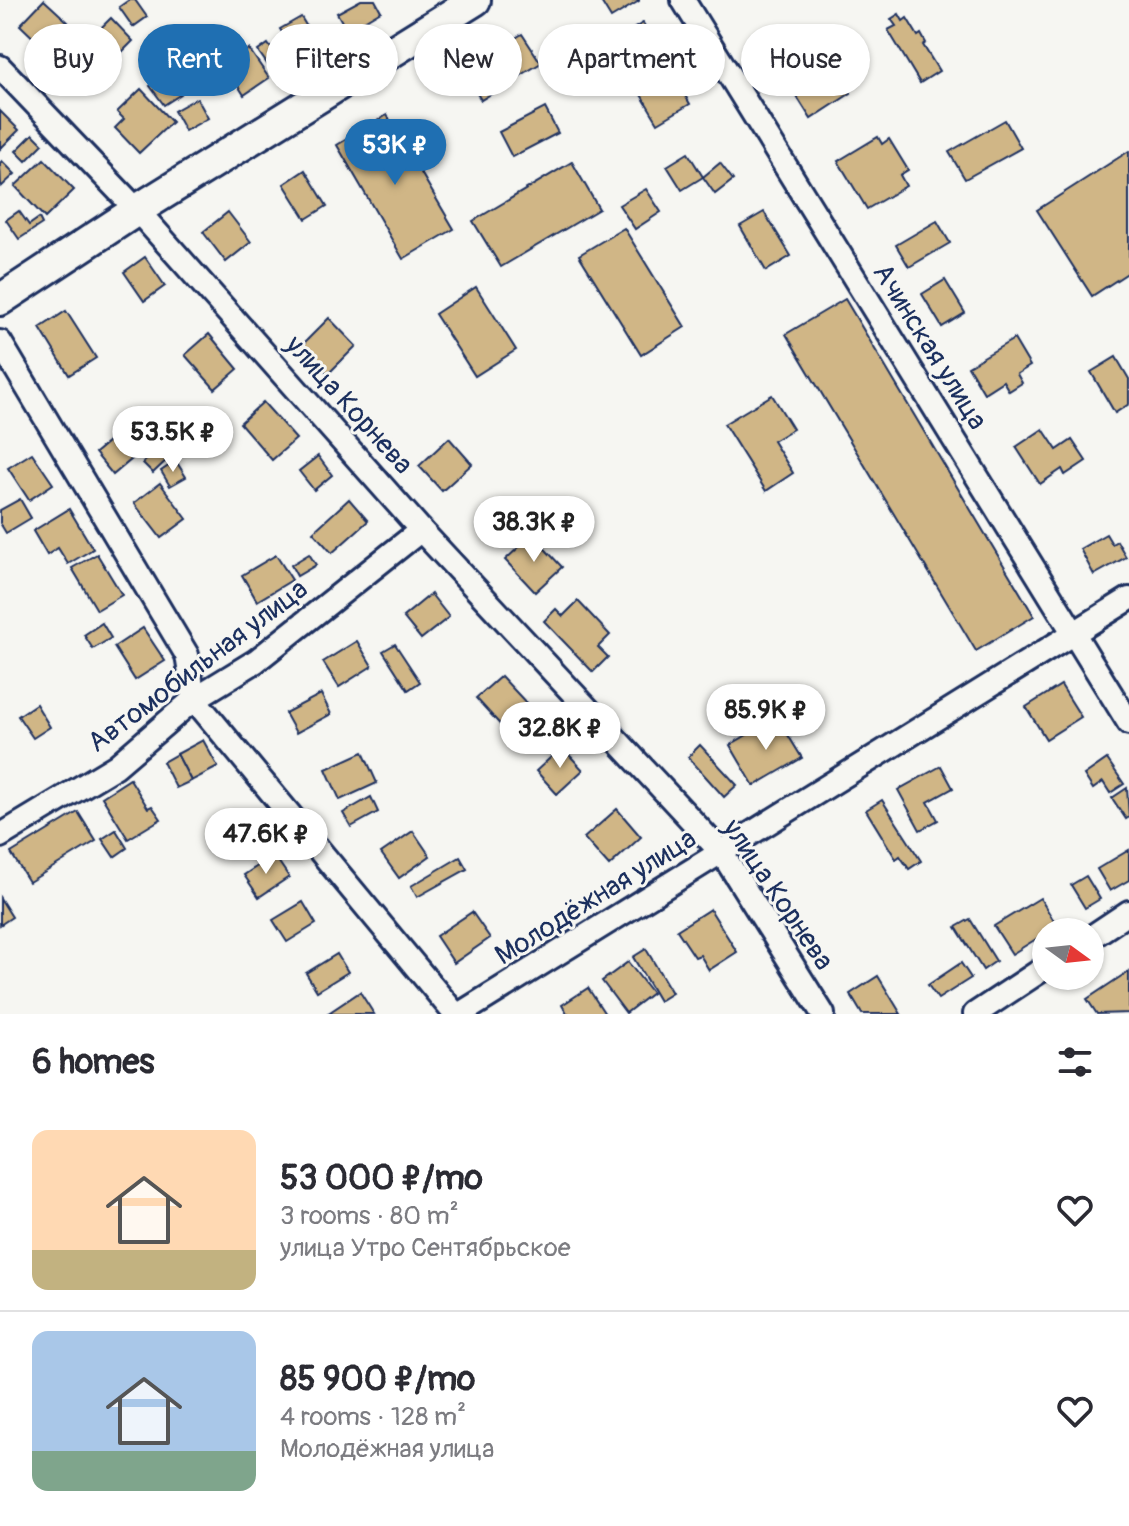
<!DOCTYPE html>
<meta charset="utf-8">
<style>
:root{--surface:#fff;--page:#f2f2f3;--text:#2b2b33;--muted:#7c7c81;--line:#e1e1e2;--accent:#1f6fb2}
body{margin:0;font-family:Pangolin,sans-serif;background:var(--page);color:var(--text);height:100vh;display:flex;flex-direction:column;font-size:30px;white-space:nowrap}
*{box-sizing:border-box;margin:0}
p{font-size:26px;color:var(--muted)}
.icon{flex:none;width:44px;height:44px;fill:none;stroke:currentColor;stroke-width:2;stroke-linecap:round;stroke-linejoin:round}
.map{position:relative;height:1014px;overflow:hidden}
.details{display:flex;flex-direction:column;background:var(--surface);flex:1}
.details>*{flex:none}
.banner{position:absolute;left:24px;top:24px;width:1082px;height:72px;display:flex;gap:16px}
.needle{width:52px;rotate:105deg}
.buttons{position:absolute;left:1032px;top:918px;display:grid;gap:16px}
.buttons a{display:grid;place-items:center;width:72px;height:72px;border-radius:50%;background:var(--surface);box-shadow:0 2px 6px #0004;font-size:40px}
.price{position:absolute;translate:-50% -68px;padding:0 18px;border-radius:28px;background:#fff;color:#222;font-size:26px;line-height:52px;filter:drop-shadow(0 2px 4px #0008)}
.price::after{content:'';position:absolute;left:50%;top:48px;width:24px;height:18px;margin-left:-12px;background:inherit;clip-path:polygon(0 0,100% 0,50% 100%)}
.price.active{background:var(--accent);color:#fff}
ul{padding:0;list-style:none}
li{display:flex;align-items:center;gap:24px;height:200px;padding:0 32px}
li+li{border-top:2px solid var(--line)}
li span{display:grid;place-items:center;flex:none;width:224px;height:160px;border-radius:16px;color:#555}
li>.icon{margin-inline-start:auto}
span .icon{width:96px;height:96px;fill:#fffc;stroke-width:1}
li b{font-size:34px}
h2{display:flex;justify-content:space-between;align-items:center;height:96px;padding:0 32px;font-size:34px}
.tag{padding:0 28px;border-radius:36px;background:var(--surface);box-shadow:0 2px 6px #0004;font-size:28px;line-height:72px}
.tag.active{background:var(--accent);color:#fff}
.map>svg:first-child{display:block}
</style>
<div class="map">
<svg width="1129" height="1014" viewBox="0 0 1129 1014">
<rect width="100%" height="100%" fill="#f6f6f2"/>
<filter id="ink" filterUnits="userSpaceOnUse"><feTurbulence type="fractalNoise" baseFrequency=".0125" numOctaves="2"/><feDisplacementMap in="SourceGraphic" scale="16" xChannelSelector="R" yChannelSelector="G"/><feConvolveMatrix kernelMatrix="1 2 1 2 8 2 1 2 1" color-interpolation-filters="sRGB"/></filter>
<g filter="url(#ink)">
<g fill="#d0b686" stroke="#1b2f5e" stroke-width="2">
<polygon points="44,0 68,22 44,48 20,25"/>
<polygon points="129,0 135,0 147,17 133,27 119,7"/>
<polygon points="361,0 375,0 381,11 347,31 337,13"/>
<polygon points="600,0 639,0 639,1 611,18"/>
<polygon points="899,14 903,21 907,18 918,36 921,34 926,43 923,45 939,71 920,83 888,30 896,26 891,19"/>
<polygon points="301,17 319,47 299,59 280,29"/>
<polygon points="111,18 133,41 84,90 61,67"/>
<polygon points="643,23 690,104 658,123 610,43"/>
<polygon points="522,34 541,63 481,100 463,70"/>
<polygon points="268,44 285,68 275,75 258,51"/>
<polygon points="249,49 269,78 244,95 225,65"/>
<polygon points="817,55 826,70 813,79 820,90 841,77 851,93 811,119 784,76"/>
<polygon points="176,67 185,79 175,86 181,94 164,105 150,86"/>
<polygon points="141,89 172,122 139,153 115,128 124,119 117,112"/>
<polygon points="197,98 208,118 185,131 174,111"/>
<polygon points="545,108 558,133 512,157 499,132"/>
<polygon points="0,111 19,130 0,149"/>
<polygon points="387,115 454,229 403,259 337,145"/>
<polygon points="1005,120 1021,148 965,179 949,152"/>
<polygon points="33,134 43,144 26,161 16,151"/>
<polygon points="878,137 882,144 889,139 908,170 900,175 906,186 867,209 838,161"/>
<polygon points="1129,151 1129,272 1092,296 1037,210"/>
<polygon points="688,153 703,177 682,190 667,166"/>
<polygon points="44,159 74,190 45,218 15,186"/>
<polygon points="2,161 15,174 1,187 0,163"/>
<polygon points="572,162 599,209 501,267 473,221"/>
<polygon points="720,163 733,180 715,194 703,177"/>
<polygon points="305,170 327,206 306,219 284,184"/>
<polygon points="646,189 661,212 635,229 619,205"/>
<polygon points="19,211 29,225 39,218 42,224 19,239 6,220"/>
<polygon points="228,212 251,242 226,262 203,232"/>
<polygon points="764,212 791,256 766,271 740,226"/>
<polygon points="937,221 950,243 909,267 896,245"/>
<polygon points="624,228 685,327 641,355 579,255"/>
<polygon points="145,257 165,286 144,301 124,272"/>
<polygon points="945,280 965,313 942,327 922,294"/>
<polygon points="476,287 516,350 475,376 435,314"/>
<polygon points="845,299 1034,616 976,651 786,334"/>
<polygon points="66,311 96,358 69,375 40,328"/>
<polygon points="329,318 356,346 328,374 301,346"/>
<polygon points="209,334 238,369 215,389 185,355"/>
<polygon points="1014,339 1030,366 1017,374 1022,383 1009,391 1003,381 984,393 968,366"/>
<polygon points="1116,357 1129,379 1129,404 1115,413 1091,372"/>
<polygon points="772,395 793,429 773,441 793,473 766,491 724,424"/>
<polygon points="263,402 296,439 272,460 240,423"/>
<polygon points="127,426 145,448 113,475 95,453"/>
<polygon points="1043,429 1057,450 1072,440 1086,461 1065,475 1062,469 1040,484 1016,447"/>
<polygon points="449,438 472,464 442,491 419,466"/>
<polygon points="161,446 171,456 153,473 143,463"/>
<polygon points="32,453 53,484 29,500 8,468"/>
<polygon points="318,456 332,475 314,490 299,471"/>
<polygon points="176,461 186,477 170,486 161,471"/>
<polygon points="160,483 187,519 161,538 134,503"/>
<polygon points="20,499 31,518 6,533 0,523 0,510"/>
<polygon points="349,499 368,521 332,553 313,532"/>
<polygon points="69,509 93,549 68,564 58,548 47,555 33,531"/>
<polygon points="1106,534 1112,544 1117,541 1126,557 1094,575 1080,549"/>
<polygon points="532,535 562,567 535,592 505,560"/>
<polygon points="97,554 122,595 97,610 72,568"/>
<polygon points="309,554 316,565 297,576 291,565"/>
<polygon points="276,555 292,580 257,601 242,575"/>
<polygon points="431,594 449,617 421,639 403,617"/>
<polygon points="578,601 610,635 598,647 608,657 593,672 544,621 556,609 563,616"/>
<polygon points="102,623 111,638 93,649 84,635"/>
<polygon points="143,628 165,661 135,680 114,647"/>
<polygon points="357,641 372,666 339,687 323,662"/>
<polygon points="395,644 420,682 408,690 383,651"/>
<polygon points="501,676 531,708 506,731 476,698"/>
<polygon points="1061,685 1081,717 1046,739 1026,707"/>
<polygon points="321,694 331,714 296,733 285,713"/>
<polygon points="36,704 50,727 33,738 18,716"/>
<polygon points="777,717 802,758 754,786 730,745"/>
<polygon points="203,740 218,767 191,781 177,754"/>
<polygon points="700,745 737,785 724,797 688,757"/>
<polygon points="562,747 583,770 557,794 536,771"/>
<polygon points="363,752 377,783 340,800 326,769"/>
<polygon points="177,754 191,781 176,788 163,762"/>
<polygon points="1107,759 1124,784 1110,793 1103,782 1093,789 1084,775"/>
<polygon points="941,766 953,788 928,802 938,820 920,830 898,790"/>
<polygon points="130,779 148,808 152,806 161,819 128,839 102,797"/>
<polygon points="1127,788 1129,817 1126,819 1112,798"/>
<polygon points="371,797 378,812 351,827 343,813"/>
<polygon points="882,800 921,861 909,869 900,856 896,859 866,810"/>
<polygon points="617,809 641,837 609,866 584,838"/>
<polygon points="78,812 96,841 29,882 11,853"/>
<polygon points="116,830 127,848 114,857 102,839"/>
<polygon points="413,831 430,856 399,878 381,853"/>
<polygon points="1129,850 1129,880 1110,891 1097,869"/>
<polygon points="274,855 289,877 259,897 244,875"/>
<polygon points="460,857 467,869 417,897 411,886"/>
<polygon points="1086,876 1100,899 1085,908 1071,885"/>
<polygon points="0,898 12,917 0,925"/>
<polygon points="1040,898 1057,926 1012,954 994,926"/>
<polygon points="303,902 316,924 287,942 273,920"/>
<polygon points="710,909 737,952 709,970 700,955 695,957 677,930"/>
<polygon points="472,912 490,938 454,963 436,936"/>
<polygon points="970,919 996,961 983,970 956,927"/>
<polygon points="646,949 672,993 659,1001 633,957"/>
<polygon points="337,954 348,972 317,991 306,973"/>
<polygon points="628,962 652,993 626,1013 602,981"/>
<polygon points="961,963 971,978 938,999 928,985"/>
<polygon points="1129,971 1129,1013 1097,1014 1087,999"/>
<polygon points="878,976 901,1014 862,1014 850,994"/>
<polygon points="588,988 605,1014 567,1014 562,1005"/>
<polygon points="360,992 374,1014 327,1014"/>
</g>
<g fill="none" stroke-linecap="round" stroke-linejoin="round">
<g stroke="#1b2f5e" stroke-width="28">
<g id="street">
<polyline points="683,0 1129,723"/>
<polyline points="0,67 137,210 421,530 722,853 823,1014"/>
<polyline points="0,342 187,655 194,699 455,1014"/>
<polyline points="0,836 116,766 194,699 256,661 421,530"/>
<polyline points="1090,938 1129,912"/>
<polyline points="460,1014 1129,599"/>
<polyline points="975,1014 1046,967"/>
</g>
</g>
<g stroke="#1b2f5e" stroke-width="36">
<polyline id="secondary" points="0,300 137,210 475,0"/>
</g>
<use href="#street" stroke="#f6f6f2" stroke-width="22"/>
<use href="#secondary" stroke="#f6f6f2" stroke-width="30"/>
</g>
</g>
<g text-anchor="middle" stroke-width="6" stroke-linejoin="round" paint-order="stroke">
<g font-size="28" fill="#1b2f5e" stroke="#f6f6f2">
<text transform="translate(931 346) rotate(58)" y="10">Ачинская улица</text>
<text transform="translate(350 404) rotate(48)" y="10">улица Корнева</text>
<text transform="translate(197 665) rotate(-37)" y="10">Автомобильная улица</text>
<text transform="translate(779 894) rotate(56)" y="10">улица Корнева</text>
<text transform="translate(595 896) rotate(-32)" y="10">Молодёжная улица</text>
</g>
</g>
</svg>
<div class="buttons">
<a><svg class="needle" viewBox="-14 -14 28 28"><path d="M0-13l5 13h-10z" fill="#e53935"/><path d="M0 13l5-13h-10z" fill="#7c7c81"/></svg></a>
</div>
<b class="price active" style="left:395px;top:187px">53K ₽</b>
<b class="price" style="left:173px;top:474px">53.5K ₽</b>
<b class="price" style="left:534px;top:564px">38.3K ₽</b>
<b class="price" style="left:766px;top:752px">85.9K ₽</b>
<b class="price" style="left:560px;top:770px">32.8K ₽</b>
<b class="price" style="left:266px;top:876px">47.6K ₽</b>
<div class="banner">
<a class="tag">Buy</a>
<a class="tag active">Rent</a>
<a class="tag">Filters</a>
<a class="tag">New</a>
<a class="tag">Apartment</a>
<a class="tag">House</a>
</div>
</div>
<section class="details">
<h2>6 homes<svg class="icon" aria-label="filters" viewBox="0 0 24 24"><path d="M4 7h16M4 17h16"/><circle cx="9" cy="7" r="2"/><circle cx="15" cy="17" r="2"/></svg></h2>
<ul>
<li><span style="background:linear-gradient(#ffd9b3 75%,#c2b280 0)"><svg class="icon" aria-label="home" viewBox="0 0 24 24"><path d="M3 11l9-7 9 7M6 9v11h12V9"/></svg></span><div><b>53 000 ₽/mo</b><p>3 rooms · 80 m²</p><p>улица Утро Сентябрьское</p></div><svg class="icon" aria-label="heart" viewBox="0 0 24 24"><path d="M12 20l-8-8c-3-5 5-10 8-4 3-6 11-1 8 4z"/></svg></li>
<li><span style="background:linear-gradient(#a9c7e8 75%,#7fa58c 0)"><svg class="icon" aria-label="home" viewBox="0 0 24 24"><path d="M3 11l9-7 9 7M6 9v11h12V9"/></svg></span><div><b>85 900 ₽/mo</b><p>4 rooms · 128 m²</p><p>Молодёжная улица</p></div><svg class="icon" aria-label="heart" viewBox="0 0 24 24"><path d="M12 20l-8-8c-3-5 5-10 8-4 3-6 11-1 8 4z"/></svg></li>
</ul>
</section>
